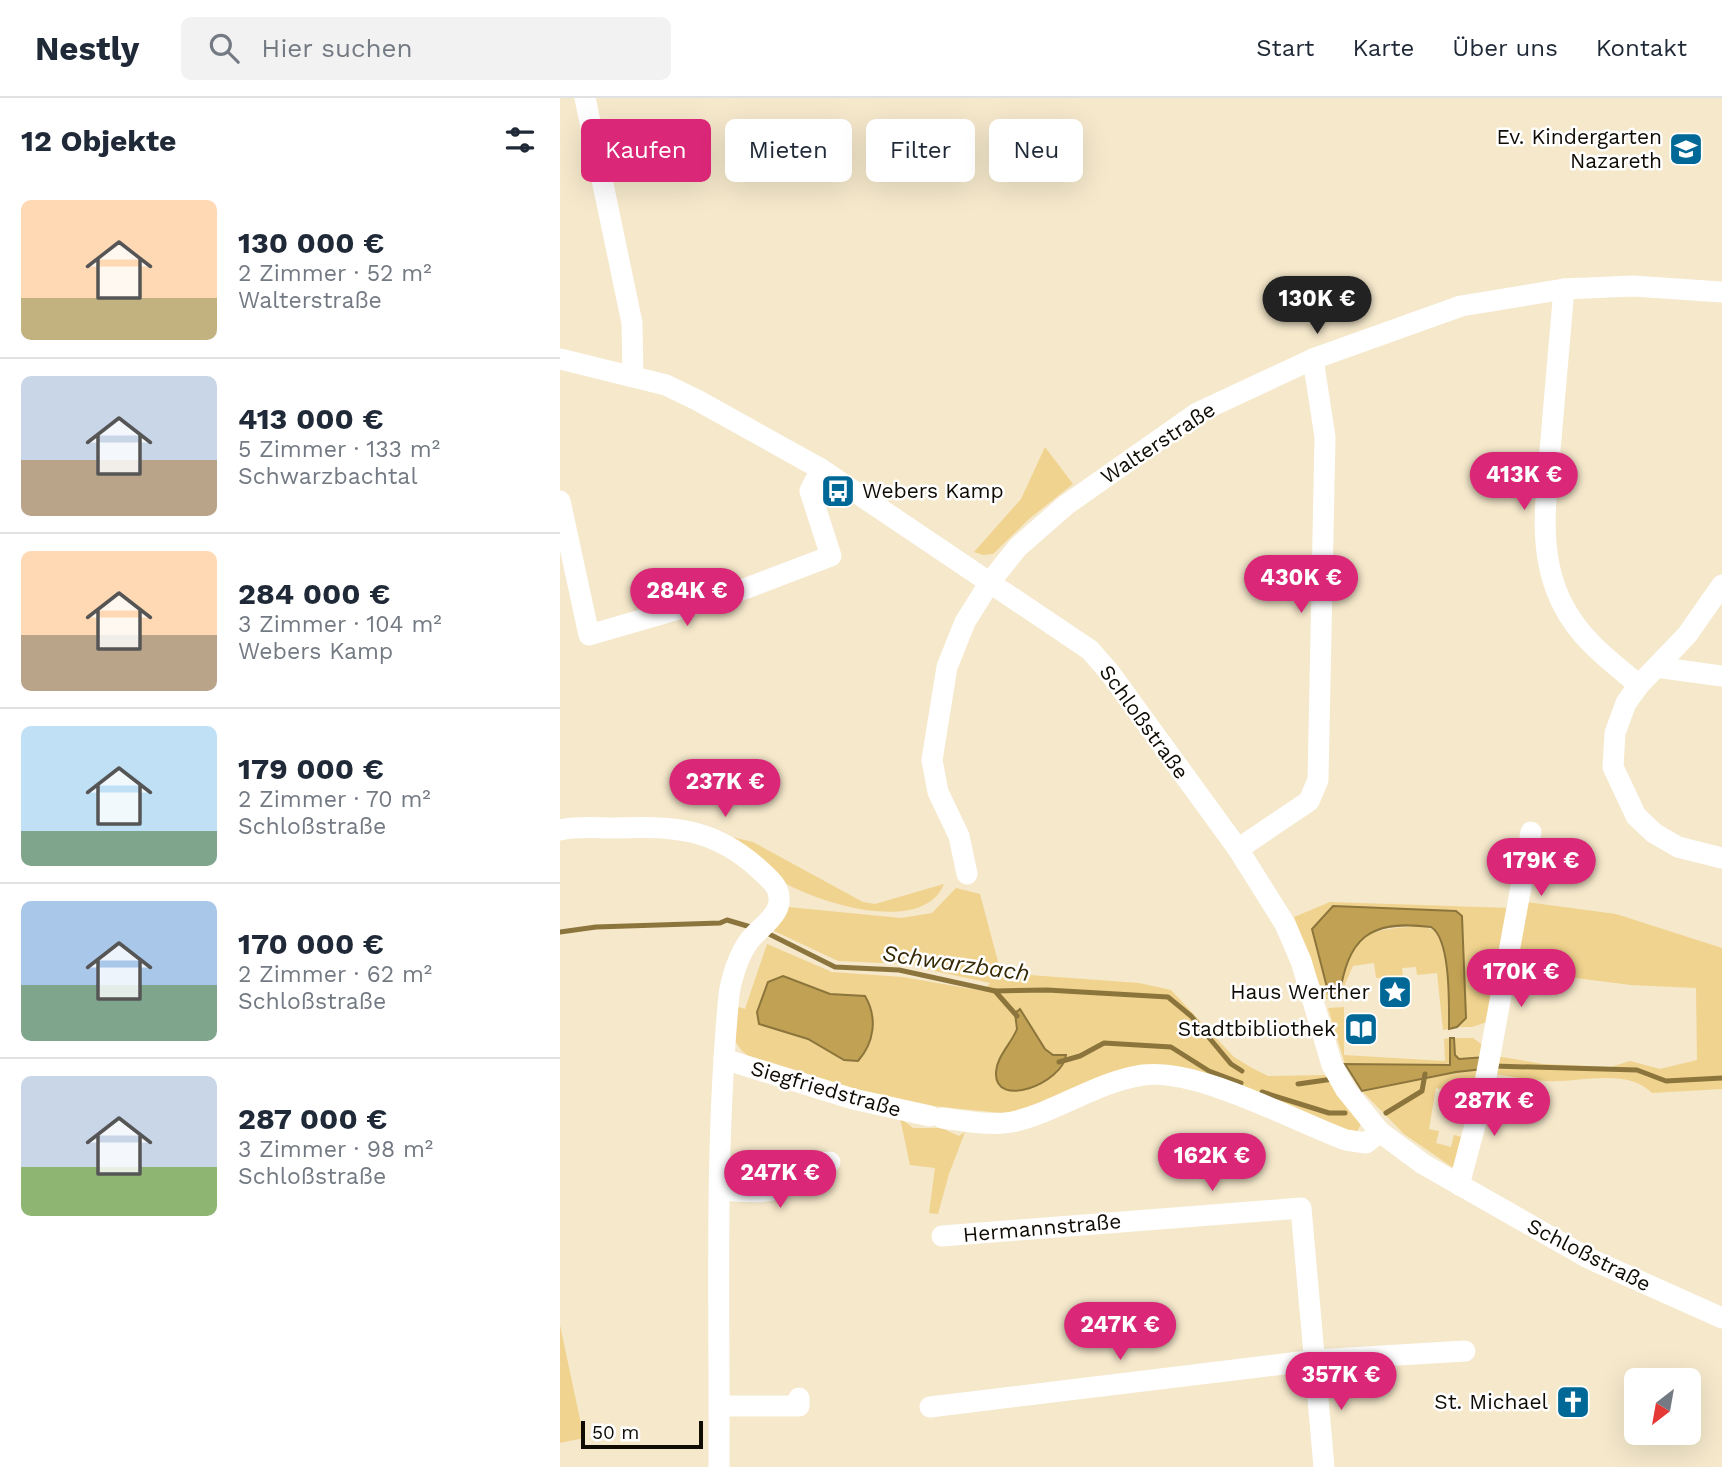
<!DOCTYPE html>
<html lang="de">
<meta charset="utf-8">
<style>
:root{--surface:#fff;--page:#f2f2f3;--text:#1f2937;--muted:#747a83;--line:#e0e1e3;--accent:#db2777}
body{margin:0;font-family:"Work Sans",sans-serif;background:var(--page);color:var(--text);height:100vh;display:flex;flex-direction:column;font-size:26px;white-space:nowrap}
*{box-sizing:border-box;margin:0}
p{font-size:23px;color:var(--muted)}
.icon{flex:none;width:38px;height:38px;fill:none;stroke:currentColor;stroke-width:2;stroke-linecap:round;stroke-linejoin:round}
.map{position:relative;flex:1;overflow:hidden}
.side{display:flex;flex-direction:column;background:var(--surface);width:560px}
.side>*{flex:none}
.top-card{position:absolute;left:21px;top:21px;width:665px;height:63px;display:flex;gap:14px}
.needle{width:46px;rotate:211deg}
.buttons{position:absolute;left:1064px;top:1270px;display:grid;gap:14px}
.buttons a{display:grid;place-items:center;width:77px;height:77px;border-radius:10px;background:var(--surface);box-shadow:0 7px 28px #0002;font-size:35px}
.scale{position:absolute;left:21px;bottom:18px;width:122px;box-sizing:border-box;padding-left:7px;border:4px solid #100c04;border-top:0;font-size:19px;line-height:24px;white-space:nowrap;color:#100c04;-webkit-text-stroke:5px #fff;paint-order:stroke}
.price{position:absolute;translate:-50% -60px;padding:0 16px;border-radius:24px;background:var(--accent);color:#fff;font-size:23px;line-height:46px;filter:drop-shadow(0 2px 4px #0008)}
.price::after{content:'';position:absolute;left:50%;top:42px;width:21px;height:16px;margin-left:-10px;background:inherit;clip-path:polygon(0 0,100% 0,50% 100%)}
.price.current{background:#222;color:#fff}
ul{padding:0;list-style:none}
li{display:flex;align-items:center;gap:21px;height:175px;padding:0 21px}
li+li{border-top:2px solid var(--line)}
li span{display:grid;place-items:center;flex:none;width:196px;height:140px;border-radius:10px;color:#555}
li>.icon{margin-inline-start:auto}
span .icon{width:84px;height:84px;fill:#fffc;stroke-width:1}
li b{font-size:30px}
h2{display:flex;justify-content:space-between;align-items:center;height:84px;padding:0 21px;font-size:30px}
.tag{padding:0 24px;border-radius:10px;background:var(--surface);box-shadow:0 7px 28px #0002;font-size:24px;line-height:63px}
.tag.current{background:var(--accent);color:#fff}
header{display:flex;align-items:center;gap:42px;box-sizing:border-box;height:98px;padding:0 35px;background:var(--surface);border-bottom:2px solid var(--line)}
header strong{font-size:33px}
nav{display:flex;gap:38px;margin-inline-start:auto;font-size:24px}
.search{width:490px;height:63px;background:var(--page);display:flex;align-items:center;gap:18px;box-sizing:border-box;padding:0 24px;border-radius:10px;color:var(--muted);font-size:26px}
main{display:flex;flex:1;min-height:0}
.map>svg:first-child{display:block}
</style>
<header>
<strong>Nestly</strong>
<div class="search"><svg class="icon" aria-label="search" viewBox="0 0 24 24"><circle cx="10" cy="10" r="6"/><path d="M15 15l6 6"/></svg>Hier suchen</div>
<nav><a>Start</a><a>Karte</a><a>Über uns</a><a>Kontakt</a></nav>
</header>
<main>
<section class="side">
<h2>12 Objekte<svg class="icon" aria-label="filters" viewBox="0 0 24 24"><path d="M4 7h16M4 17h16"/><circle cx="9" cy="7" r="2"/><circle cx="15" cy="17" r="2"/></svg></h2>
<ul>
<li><span style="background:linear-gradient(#ffd9b3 70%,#c2b280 0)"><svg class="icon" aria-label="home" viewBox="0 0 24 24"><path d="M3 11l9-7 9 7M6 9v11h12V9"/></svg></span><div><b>130 000 €</b><p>2 Zimmer · 52 m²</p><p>Walterstraße</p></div></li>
<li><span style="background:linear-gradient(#c9d6e8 60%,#b9a48a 0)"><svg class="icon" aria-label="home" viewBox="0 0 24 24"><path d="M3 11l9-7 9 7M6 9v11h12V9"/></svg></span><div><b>413 000 €</b><p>5 Zimmer · 133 m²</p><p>Schwarzbachtal</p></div></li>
<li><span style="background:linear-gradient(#ffd9b3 60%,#b9a48a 0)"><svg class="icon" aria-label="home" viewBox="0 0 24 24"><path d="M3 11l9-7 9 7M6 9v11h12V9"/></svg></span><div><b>284 000 €</b><p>3 Zimmer · 104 m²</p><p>Webers Kamp</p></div></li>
<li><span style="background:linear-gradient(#bfe0f5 75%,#7fa58c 0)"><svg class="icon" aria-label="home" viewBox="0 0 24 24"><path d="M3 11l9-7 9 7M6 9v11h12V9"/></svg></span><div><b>179 000 €</b><p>2 Zimmer · 70 m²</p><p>Schloßstraße</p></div></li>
<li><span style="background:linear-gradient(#a9c7e8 60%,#7fa58c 0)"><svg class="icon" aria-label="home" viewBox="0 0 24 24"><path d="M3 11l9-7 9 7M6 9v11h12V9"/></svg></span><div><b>170 000 €</b><p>2 Zimmer · 62 m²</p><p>Schloßstraße</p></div></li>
<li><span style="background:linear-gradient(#c9d6e8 65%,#8fb573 0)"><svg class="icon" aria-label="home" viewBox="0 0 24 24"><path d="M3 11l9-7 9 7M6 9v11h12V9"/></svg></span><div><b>287 000 €</b><p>3 Zimmer · 98 m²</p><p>Schloßstraße</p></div></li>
</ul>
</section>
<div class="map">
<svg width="1162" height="1369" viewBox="0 0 1162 1369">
<rect width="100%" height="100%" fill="#f5e8cb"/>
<g fill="#f0d38e">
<polygon points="485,349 513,386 469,421 433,456 423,457 414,454 461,401"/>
<path d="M163 737 193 744 303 804 315 806 384 786C363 838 259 805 223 784 201 771 182 752 163 737Z"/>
<polygon points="396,790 420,796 441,875 579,885 611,892 674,959 692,970 708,978 765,977 801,1026 795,1037 617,973 451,1016 324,1003 198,966 182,953 170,936 172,907 185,911 207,846 272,874 343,879 424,893 430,885 342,866 278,863 212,832 228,809 341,820 372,815"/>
<polygon points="770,804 950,810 927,924 912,929 897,929 906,920 902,819 896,813 752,831 770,901 765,901 734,819"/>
<path d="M966 804 1056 816 1162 850V991L1092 995C1067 969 1019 985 986 983 968 982 950 978 932 976L936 958 983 966 1051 969 1070 963 1100 971 1137 962 1136 890 1071 887 961 873 958 856Z"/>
<path d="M862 828 879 834C890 858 889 904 889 931L883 932 877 875 857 877 856 869 842 870 843 878 816 880 814 865 793 868 785 886 786 899 779 900C789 835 800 832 862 828Z"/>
<polygon points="784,909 784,957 885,963 884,941 890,940 892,965 863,969 785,966 768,910"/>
<polygon points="894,940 913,940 924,948 925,959 900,962 895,957"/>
<polygon points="923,971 919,993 894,987 890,993 876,990 869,1031 879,1033 876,1045 891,1049 894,1037 905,1040 897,1066 892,1069 844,1036 802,993 896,974"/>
<polygon points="340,1020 353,1030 381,1030 399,1038 405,1034 389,1076 378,1116 369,1115 375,1070 350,1067"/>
<polygon points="0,1227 24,1340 0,1345"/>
</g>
<g fill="#c1a254" stroke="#8c753c" stroke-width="2">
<path d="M773 808 896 813 902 818 906 920 897 929 889 931C889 907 891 841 871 829 808 821 788 840 779 900L770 901 752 831Z"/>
<path d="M223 878 270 896 305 898C318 920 314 945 298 963L284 962 248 941 199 926 197 914 208 884Z"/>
<path d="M460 911 485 951 493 957H506C503 985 434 1012 436 974 437 958 451 946 457 931L455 915Z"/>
<polygon points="890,940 894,940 895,957 899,961 925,959 923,971 896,974 802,993 785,966 890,967"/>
</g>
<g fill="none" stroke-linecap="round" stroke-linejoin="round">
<g stroke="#8c753c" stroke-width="5">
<polyline points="203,833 275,869 339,872 435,893 487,892 608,899 631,918 671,966 682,973"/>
<polyline points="0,834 36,829 160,825 167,822 194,830"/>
<polyline points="435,893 457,918"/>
<polyline points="499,964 520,958 544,945 611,949 649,973 681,985"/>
<polyline points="933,968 1077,972 1106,983 1162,980"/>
<polyline points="738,986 773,981"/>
<polyline points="702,994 769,1015 785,1015"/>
<polyline points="826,1015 862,993 865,976"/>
</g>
<g stroke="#fff" stroke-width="21">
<polyline points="25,0 72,225 73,279"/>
<path d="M1004 191C1000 237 996 283 992 329 988 387 974 452 1003 507 1020 541 1050 563 1079 587"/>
<polyline points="0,261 106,287 137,302 261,371 530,552 550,575 678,751 725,826 741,863 772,967 786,992 820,1034 863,1066 1028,1160 1162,1220"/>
<polyline points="0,403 29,537 171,496 271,458 250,393 261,371"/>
<polyline points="1162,487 1127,537 1079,587 1066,605 1055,635 1053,669 1076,718 1094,735 1118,749 1162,760"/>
<polyline points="1096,569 1162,578"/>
<path d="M0 732C17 728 36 730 53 730 114 728 153 729 200 772 206 778 214 784 217 791 227 815 201 827 189 843 179 856 171 881 169 897 154 1053 160 1212 159 1369"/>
<polyline points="678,751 749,703 758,682 765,339 753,261"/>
<polyline points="407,776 399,738 378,694 372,662 387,569 405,524 430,484 458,449 506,407 637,315 753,261 901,208 1004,191 1073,188 1162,194"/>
<polyline points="164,961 293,1001 370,1018"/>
<path d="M382 1020C404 1023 430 1028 452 1024 497 1014 536 984 583 977 638 970 732 1022 786 1042L806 1045 820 1034"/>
<polyline points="899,1087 922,1001 971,734"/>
<path d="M161 1092C180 1093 204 1097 222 1089 243 1081 245 1065 270 1064"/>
<polyline points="382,1138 741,1110 764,1369"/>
<polyline points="160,1308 239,1308 239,1300"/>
<polyline points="370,1309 756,1262 905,1253"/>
</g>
</g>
<defs>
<g id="school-square" transform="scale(1.75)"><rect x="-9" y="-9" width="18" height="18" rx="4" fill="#006896" stroke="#fff"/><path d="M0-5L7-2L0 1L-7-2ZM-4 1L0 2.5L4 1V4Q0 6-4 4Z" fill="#fff"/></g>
<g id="bus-square" transform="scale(1.75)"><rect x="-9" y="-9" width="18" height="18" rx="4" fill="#006896" stroke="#fff"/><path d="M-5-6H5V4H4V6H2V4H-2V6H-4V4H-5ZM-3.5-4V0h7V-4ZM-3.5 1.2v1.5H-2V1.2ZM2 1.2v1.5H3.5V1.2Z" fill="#fff"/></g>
<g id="sight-square" transform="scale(1.75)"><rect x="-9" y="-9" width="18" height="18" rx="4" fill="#006896" stroke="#fff"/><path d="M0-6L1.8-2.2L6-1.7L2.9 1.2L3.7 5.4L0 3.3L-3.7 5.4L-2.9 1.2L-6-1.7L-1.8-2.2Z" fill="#fff"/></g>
<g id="library-square" transform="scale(1.75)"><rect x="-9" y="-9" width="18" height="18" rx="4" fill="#006896" stroke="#fff"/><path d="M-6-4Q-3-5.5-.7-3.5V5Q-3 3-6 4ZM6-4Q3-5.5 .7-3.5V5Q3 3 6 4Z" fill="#fff"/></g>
<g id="church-square" transform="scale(1.75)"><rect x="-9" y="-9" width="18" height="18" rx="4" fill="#006896" stroke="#fff"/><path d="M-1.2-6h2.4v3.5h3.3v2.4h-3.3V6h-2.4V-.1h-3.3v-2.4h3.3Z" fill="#fff"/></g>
</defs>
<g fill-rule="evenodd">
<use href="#school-square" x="1126" y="51"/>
<use href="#bus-square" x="278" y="393"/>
<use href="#sight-square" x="835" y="894"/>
<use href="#library-square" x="801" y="931"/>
<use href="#church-square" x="1013" y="1304"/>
</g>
<g text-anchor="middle" stroke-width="5" stroke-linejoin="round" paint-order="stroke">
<g font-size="21" fill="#100c04" stroke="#fff" text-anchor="end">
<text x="1102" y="46">Ev. Kindergarten<tspan x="1102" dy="24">Nazareth</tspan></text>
<text x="302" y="400" text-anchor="start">Webers Kamp</text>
<text x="810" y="901">Haus Werther</text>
<text x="776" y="938">Stadtbibliothek</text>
<text x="988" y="1311">St. Michael</text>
</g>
<g font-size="21" fill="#100c04" stroke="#fff">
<text transform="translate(598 345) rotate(-33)" y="7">Walterstraße</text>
<text transform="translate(584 624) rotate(54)" y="7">Schloßstraße</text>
<text transform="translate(266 991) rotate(16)" y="7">Siegfriedstraße</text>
<text transform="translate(482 1130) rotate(-5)" y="7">Hermannstraße</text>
<text transform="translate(1029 1157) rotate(27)" y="7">Schloßstraße</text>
</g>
<g font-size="23" font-style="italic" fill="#362905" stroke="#fff">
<text transform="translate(396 865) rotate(8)" y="8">Schwarzbach</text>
</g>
</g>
</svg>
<div class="buttons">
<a><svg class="needle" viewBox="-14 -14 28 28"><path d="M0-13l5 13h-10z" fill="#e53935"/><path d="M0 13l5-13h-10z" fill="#747a83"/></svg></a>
</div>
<div class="scale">50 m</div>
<b class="price current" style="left:757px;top:238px">130K €</b>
<b class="price" style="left:964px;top:414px">413K €</b>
<b class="price" style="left:741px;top:517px">430K €</b>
<b class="price" style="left:127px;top:530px">284K €</b>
<b class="price" style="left:165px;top:721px">237K €</b>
<b class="price" style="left:981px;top:800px">179K €</b>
<b class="price" style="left:961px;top:911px">170K €</b>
<b class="price" style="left:934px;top:1040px">287K €</b>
<b class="price" style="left:652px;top:1095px">162K €</b>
<b class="price" style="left:220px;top:1112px">247K €</b>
<b class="price" style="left:560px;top:1264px">247K €</b>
<b class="price" style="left:781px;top:1314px">357K €</b>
<div class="top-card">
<a class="tag current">Kaufen</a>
<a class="tag">Mieten</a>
<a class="tag">Filter</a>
<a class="tag">Neu</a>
</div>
</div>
</main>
